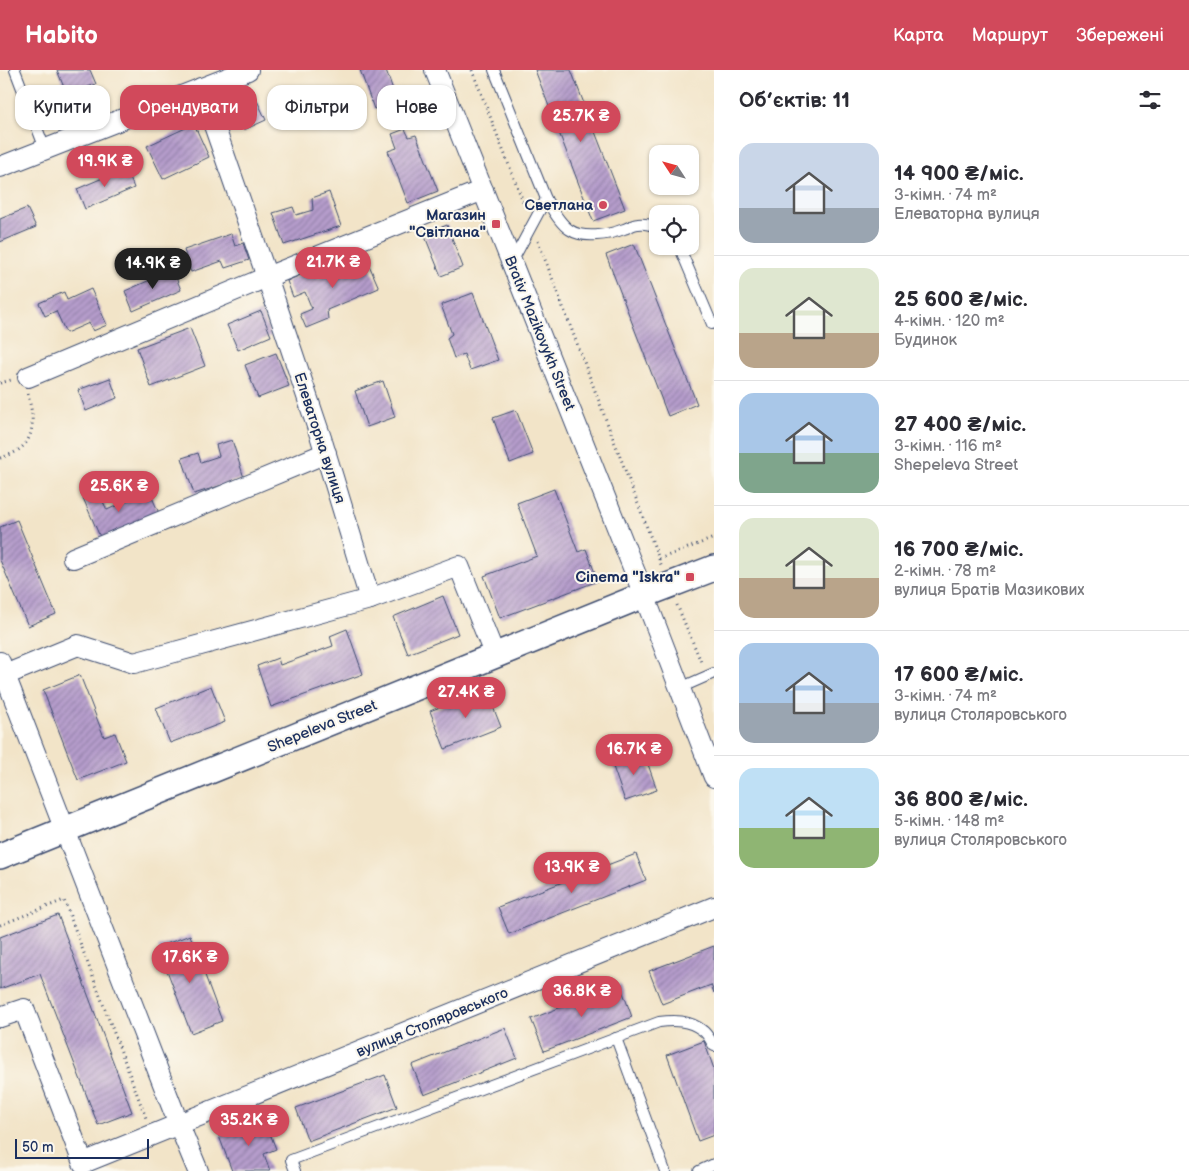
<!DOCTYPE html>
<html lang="uk">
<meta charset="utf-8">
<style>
:root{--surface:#fff;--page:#f2f2f3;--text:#2b2b33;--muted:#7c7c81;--line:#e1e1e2;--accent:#d1495b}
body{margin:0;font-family:"Balsamiq Sans",sans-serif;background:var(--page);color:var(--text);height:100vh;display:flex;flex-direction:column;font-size:19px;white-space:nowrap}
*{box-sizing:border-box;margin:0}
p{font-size:16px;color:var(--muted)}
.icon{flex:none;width:28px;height:28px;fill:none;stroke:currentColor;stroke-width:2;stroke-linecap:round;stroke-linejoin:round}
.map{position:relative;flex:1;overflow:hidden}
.panel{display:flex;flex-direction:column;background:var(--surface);width:475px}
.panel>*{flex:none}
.guide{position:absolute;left:15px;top:15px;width:475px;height:45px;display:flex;gap:10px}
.needle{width:32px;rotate:306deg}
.controls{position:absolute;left:649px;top:75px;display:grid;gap:10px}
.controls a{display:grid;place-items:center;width:50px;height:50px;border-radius:10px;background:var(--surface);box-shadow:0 1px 4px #0004;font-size:25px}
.scale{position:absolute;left:15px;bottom:12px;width:134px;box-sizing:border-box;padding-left:5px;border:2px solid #1b2f5e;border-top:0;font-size:14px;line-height:18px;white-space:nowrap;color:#1b2f5e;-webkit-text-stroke:4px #fbf7ec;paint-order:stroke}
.price{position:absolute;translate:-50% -42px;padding:0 11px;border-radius:18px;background:var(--accent);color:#fff;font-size:16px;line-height:32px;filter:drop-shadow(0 1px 2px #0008)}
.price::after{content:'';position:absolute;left:50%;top:30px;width:15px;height:11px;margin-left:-8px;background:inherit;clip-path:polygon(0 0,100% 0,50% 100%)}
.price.current{background:#222;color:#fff}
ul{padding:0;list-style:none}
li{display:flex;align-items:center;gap:15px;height:125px;padding:0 25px}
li+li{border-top:1px solid var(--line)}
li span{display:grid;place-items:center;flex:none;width:140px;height:100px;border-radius:15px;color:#555}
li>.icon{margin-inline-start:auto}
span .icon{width:60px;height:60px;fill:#fffc;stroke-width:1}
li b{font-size:21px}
h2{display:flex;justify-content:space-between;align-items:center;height:60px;padding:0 25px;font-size:21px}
.chip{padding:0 18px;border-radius:15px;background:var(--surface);box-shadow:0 1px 4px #0004;font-size:18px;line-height:45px}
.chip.current{background:var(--accent);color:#fff}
header{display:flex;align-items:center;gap:30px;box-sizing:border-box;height:70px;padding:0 25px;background:var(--accent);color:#fff}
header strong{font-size:24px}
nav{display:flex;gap:28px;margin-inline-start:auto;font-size:18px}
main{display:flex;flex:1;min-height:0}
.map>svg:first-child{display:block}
</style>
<header>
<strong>Habito</strong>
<nav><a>Карта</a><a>Маршрут</a><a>Збережені</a></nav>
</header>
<main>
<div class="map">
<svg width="714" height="1101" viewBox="0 0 714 1101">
<defs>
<pattern id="building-hatch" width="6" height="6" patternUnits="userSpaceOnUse" patternTransform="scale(1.25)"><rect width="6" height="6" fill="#b59ccb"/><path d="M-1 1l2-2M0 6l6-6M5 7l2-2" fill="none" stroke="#9280a8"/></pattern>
</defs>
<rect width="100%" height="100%" fill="#fbf7ec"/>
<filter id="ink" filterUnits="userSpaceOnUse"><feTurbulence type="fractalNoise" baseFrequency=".02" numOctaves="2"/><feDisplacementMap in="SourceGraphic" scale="10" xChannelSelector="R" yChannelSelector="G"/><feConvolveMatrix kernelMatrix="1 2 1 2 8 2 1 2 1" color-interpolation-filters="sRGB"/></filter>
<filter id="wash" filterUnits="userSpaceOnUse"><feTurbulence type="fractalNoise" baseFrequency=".0096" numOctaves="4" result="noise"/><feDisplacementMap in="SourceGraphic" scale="20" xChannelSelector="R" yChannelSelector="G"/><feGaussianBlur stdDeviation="1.12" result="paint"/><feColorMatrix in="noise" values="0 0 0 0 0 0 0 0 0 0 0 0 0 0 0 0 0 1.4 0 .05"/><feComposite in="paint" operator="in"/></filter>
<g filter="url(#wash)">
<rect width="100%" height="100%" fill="#f2e4c8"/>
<g id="blocks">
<g fill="url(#building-hatch)">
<polygon points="57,0 90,0 96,14 67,25"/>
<polygon points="360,0 386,0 397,31 374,39"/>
<polygon points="535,0 571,0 625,139 593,151"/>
<polygon points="254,24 266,50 244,60 232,34"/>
<polygon points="194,54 209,87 163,109 147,76"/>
<polygon points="405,59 409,67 416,65 438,121 408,133 388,81 397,78 392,64"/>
<polygon points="126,98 134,118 85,139 77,119"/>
<polygon points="329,122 341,156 284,175 273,143 293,137 296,145 313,140 312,128"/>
<polygon points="27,138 36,157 0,172 0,149"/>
<polygon points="447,155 463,197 441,206 424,164"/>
<polygon points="231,164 235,176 243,173 249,190 225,198 222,191 191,202 184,180"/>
<polygon points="634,174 697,334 668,346 606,185"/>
<polygon points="366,188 379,218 327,240 328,249 306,258 300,244 312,239 305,222 293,227 287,211 314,199 318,208"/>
<polygon points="173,200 181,220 133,241 125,221"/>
<polygon points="91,219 107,255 93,261 89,253 66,263 56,241 45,246 39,233 64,222 67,230"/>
<polygon points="473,223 498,290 470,300 464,284 454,288 447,268 452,264 441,235"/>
<polygon points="261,241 271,266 238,280 227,255"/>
<polygon points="190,258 205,296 151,317 137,278"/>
<polygon points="276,283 289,316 258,328 245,295"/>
<polygon points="110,308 117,328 86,341 78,320"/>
<polygon points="383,311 395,347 367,357 355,321"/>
<polygon points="516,340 533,384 510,393 493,348"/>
<polygon points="232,370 244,408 194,424 182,388 198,383 201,392 219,386 216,375"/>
<polygon points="554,419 578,482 586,479 598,511 500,548 484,506 537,486 517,433"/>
<polygon points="98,421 107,440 149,421 159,443 101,469 83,428"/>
<polygon points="17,450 56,544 28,556 0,490 0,457"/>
<polygon points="443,526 458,564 408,584 393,547"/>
<polygon points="347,559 363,604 271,637 257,596 278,588 280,595 333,576 330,566"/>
<polygon points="80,605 104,667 115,663 126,691 78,710 43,620"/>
<polygon points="211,616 225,652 170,673 156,638"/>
<polygon points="486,619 501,657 445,679 430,641"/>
<polygon points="643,680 657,720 625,731 611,691"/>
<polygon points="636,784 646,810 509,864 498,837"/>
<polygon points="58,845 132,1042 98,1055 40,904 0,919 0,867"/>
<polygon points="190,865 222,951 191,963 158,877"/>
<polygon points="714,876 714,923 711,915 662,934 649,901"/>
<polygon points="620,914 632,947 544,981 531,949"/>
<polygon points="505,958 517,988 424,1025 412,995"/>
<polygon points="704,971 714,999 714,1065 698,1071 667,985"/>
<polygon points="385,1005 397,1037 308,1071 296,1038"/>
<polygon points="264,1048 276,1079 264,1084 270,1101 232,1101 219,1066"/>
</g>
</g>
</g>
<g filter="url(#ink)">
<use href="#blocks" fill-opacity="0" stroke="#3b4a6e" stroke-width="1"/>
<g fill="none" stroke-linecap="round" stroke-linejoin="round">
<g stroke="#3b4a6e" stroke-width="12">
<g id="service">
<polyline points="15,0 45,79"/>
<path d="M494 0 546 129C552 139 560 154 570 160 583 169 609 165 624 159 628 158 634 154 638 154 644 153 653 155 658 158"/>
<polyline points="679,176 712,254 714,253"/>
<polyline points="512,192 546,129"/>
<polyline points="680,618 714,603"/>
<polyline points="616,968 665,1101"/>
<path d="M295 1101 291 1090 659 952C674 950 689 950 702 960 707 963 711 971 714 976"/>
<polyline points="699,1101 714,1094"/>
</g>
</g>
<g stroke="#3b4a6e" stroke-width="22">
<g id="minor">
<polyline points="435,0 644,525 714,707"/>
<polyline points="201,18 267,207 321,368 370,529"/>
<polyline points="0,97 248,0"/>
<polyline points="28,307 267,207 483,120"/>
<polyline points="73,488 326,383"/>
<polyline points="0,592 179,1055 198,1101"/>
<polyline points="5,605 78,575 134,593 370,529 459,496 495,586"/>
<polyline points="0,947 24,939 83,1093 714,837"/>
</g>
</g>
<g stroke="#3b4a6e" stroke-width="28">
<polyline id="tertiary" points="0,786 644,525 714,498"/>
</g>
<g stroke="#3b4a6e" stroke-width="3" stroke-dasharray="1 4" stroke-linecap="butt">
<polyline points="472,0 526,139"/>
<polyline points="538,171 662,497"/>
<polyline points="0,313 11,310"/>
<path d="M0 388C24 381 34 370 32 344 31 337 29 330 28 324"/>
<polyline points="659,489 714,468"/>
<polyline points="677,535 702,594"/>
<polyline points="0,855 64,830 146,1048"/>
</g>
<use href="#service" stroke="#fff" stroke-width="10"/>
<use href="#minor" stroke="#fff" stroke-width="20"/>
<use href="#tertiary" stroke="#fff" stroke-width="25"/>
</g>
</g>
<g fill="#d1495b" stroke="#fbf7ec" stroke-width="2">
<circle cx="603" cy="135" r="5"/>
<rect x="491" y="149" width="10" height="10" rx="2.5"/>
<rect x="685" y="502" width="10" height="10" rx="2.5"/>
</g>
<g text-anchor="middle" stroke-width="4" stroke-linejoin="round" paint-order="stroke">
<g font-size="15" font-weight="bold" fill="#1b2f5e" stroke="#fbf7ec" text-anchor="end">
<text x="593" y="140">Светлана</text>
<text x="486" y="150">Магазин<tspan x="486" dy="17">"Світлана"</tspan></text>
<text x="680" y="512">Cinema "Iskra"</text>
</g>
<g font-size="15" fill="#1b2f5e" stroke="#fbf7ec">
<text transform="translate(540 263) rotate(68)" y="5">Brativ Mazikovykh Street</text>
<text transform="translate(320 368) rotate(72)" y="5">Елеваторна вулиця</text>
<text transform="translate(322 656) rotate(-22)" y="5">Shepeleva Street</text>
<text transform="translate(432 952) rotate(-22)" y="5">вулиця Столяровського</text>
</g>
</g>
</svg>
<div class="controls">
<a><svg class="needle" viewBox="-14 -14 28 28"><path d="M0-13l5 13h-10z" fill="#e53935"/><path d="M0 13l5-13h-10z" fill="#7c7c81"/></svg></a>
<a><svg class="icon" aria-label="locate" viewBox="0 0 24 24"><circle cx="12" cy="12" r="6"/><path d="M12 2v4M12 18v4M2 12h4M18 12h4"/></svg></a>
</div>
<div class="scale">50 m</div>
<b class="price" style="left:581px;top:73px">25.7K ₴</b>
<b class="price" style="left:105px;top:118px">19.9K ₴</b>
<b class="price" style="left:333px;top:219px">21.7K ₴</b>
<b class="price current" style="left:153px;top:220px">14.9K ₴</b>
<b class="price" style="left:119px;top:443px">25.6K ₴</b>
<b class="price" style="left:466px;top:649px">27.4K ₴</b>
<b class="price" style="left:634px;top:706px">16.7K ₴</b>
<b class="price" style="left:572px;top:824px">13.9K ₴</b>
<b class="price" style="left:190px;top:914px">17.6K ₴</b>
<b class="price" style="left:582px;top:948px">36.8K ₴</b>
<b class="price" style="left:249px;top:1077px">35.2K ₴</b>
<div class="guide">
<a class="chip">Купити</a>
<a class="chip current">Орендувати</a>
<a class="chip">Фільтри</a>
<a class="chip">Нове</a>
</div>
</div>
<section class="panel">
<h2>Об’єктів: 11<svg class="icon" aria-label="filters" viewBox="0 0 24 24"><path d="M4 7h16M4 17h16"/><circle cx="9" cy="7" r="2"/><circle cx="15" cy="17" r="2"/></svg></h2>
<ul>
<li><span style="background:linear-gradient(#c9d6e8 65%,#9aa5b1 0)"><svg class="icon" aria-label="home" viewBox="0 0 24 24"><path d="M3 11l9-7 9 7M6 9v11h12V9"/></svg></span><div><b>14 900 ₴/міс.</b><p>3-кімн. · 74 m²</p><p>Елеваторна вулиця</p></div></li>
<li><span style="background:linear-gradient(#dfe7d0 65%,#b9a48a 0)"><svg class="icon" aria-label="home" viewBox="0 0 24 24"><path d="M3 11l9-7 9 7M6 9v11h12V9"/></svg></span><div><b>25 600 ₴/міс.</b><p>4-кімн. · 120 m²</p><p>Будинок</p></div></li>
<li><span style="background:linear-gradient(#a9c7e8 60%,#7fa58c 0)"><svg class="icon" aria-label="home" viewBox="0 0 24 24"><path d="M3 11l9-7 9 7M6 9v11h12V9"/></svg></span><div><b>27 400 ₴/міс.</b><p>3-кімн. · 116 m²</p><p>Shepeleva Street</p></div></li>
<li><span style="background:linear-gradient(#dfe7d0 60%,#b9a48a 0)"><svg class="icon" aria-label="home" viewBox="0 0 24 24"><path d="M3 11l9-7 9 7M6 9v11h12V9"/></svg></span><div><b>16 700 ₴/міс.</b><p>2-кімн. · 78 m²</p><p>вулиця Братів Мазикових</p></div></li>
<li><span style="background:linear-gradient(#a9c7e8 60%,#9aa5b1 0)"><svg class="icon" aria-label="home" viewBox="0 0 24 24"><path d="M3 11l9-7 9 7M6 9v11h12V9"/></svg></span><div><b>17 600 ₴/міс.</b><p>3-кімн. · 74 m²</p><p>вулиця Столяровського</p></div></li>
<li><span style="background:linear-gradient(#bfe0f5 60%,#8fb573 0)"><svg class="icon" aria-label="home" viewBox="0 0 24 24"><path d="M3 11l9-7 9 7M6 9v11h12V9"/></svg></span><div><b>36 800 ₴/міс.</b><p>5-кімн. · 148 m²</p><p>вулиця Столяровського</p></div></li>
</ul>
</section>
</main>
